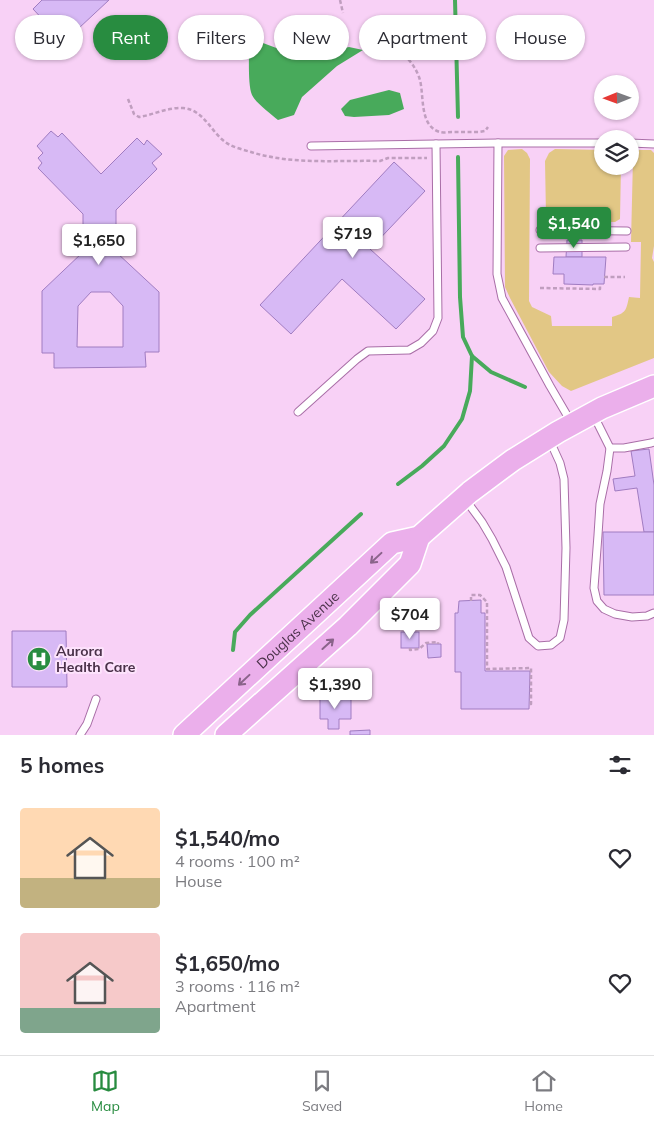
<!DOCTYPE html>
<meta charset="utf-8">
<style>
:root{--surface:#fff;--page:#f2f2f3;--text:#2b2b33;--muted:#7c7c81;--line:#e1e1e2;--accent:#288c40}
body{margin:0;font-family:Mulish,sans-serif;background:var(--page);color:var(--text);height:100vh;display:flex;flex-direction:column;font-size:19px;white-space:nowrap}
*{box-sizing:border-box;margin:0}
p{font-size:16px;color:var(--muted)}
.icon{flex:none;width:28px;height:28px;fill:none;stroke:currentColor;stroke-width:2;stroke-linecap:round;stroke-linejoin:round}
.map{position:relative;height:735px;overflow:hidden}
.side{display:flex;flex-direction:column;background:var(--surface);flex:1}
.side>*{flex:none}
.top-card{position:absolute;left:15px;top:15px;width:625px;height:45px;display:flex;gap:10px}
.needle{width:32px;rotate:269deg}
.buttons{position:absolute;left:594px;top:75px;display:grid;gap:10px}
.buttons a{display:grid;place-items:center;width:45px;height:45px;border-radius:50%;background:var(--surface);box-shadow:0 1px 4px #0004;font-size:25px}
.price{position:absolute;translate:-50% -42px;padding:0 11px;border-radius:5px;background:#fff;color:#222;font-size:16px;line-height:32px;filter:drop-shadow(0 1px 2px #0008)}
.price::after{content:'';position:absolute;left:50%;top:30px;width:15px;height:11px;margin-left:-8px;background:inherit;clip-path:polygon(0 0,100% 0,50% 100%)}
.price.selected{background:var(--accent);color:#fff}
ul{padding:0;list-style:none}
li{display:flex;align-items:center;gap:15px;height:125px;padding:0 20px}
li span{display:grid;place-items:center;flex:none;width:140px;height:100px;border-radius:5px;color:#555}
li>.icon{margin-inline-start:auto}
span .icon{width:60px;height:60px;fill:#fffc;stroke-width:1}
li b{font-size:21px}
h2{display:flex;justify-content:space-between;align-items:center;height:60px;padding:0 20px;font-size:21px}
.pill{padding:0 18px;border-radius:22px;background:var(--surface);box-shadow:0 1px 4px #0004;font-size:18px;line-height:45px}
.pill.selected{background:var(--accent);color:#fff}
.tabs{display:flex;justify-content:space-around;align-items:center;height:70px;border-top:1px solid var(--line);background:var(--surface);font-size:14px;color:var(--muted)}
.tabs a{display:grid;justify-items:center;gap:2px}
.tabs .selected{color:var(--accent)}
.map>svg:first-child{display:block}
</style>
<div class="map">
<svg width="654" height="735" viewBox="0 0 654 735">
<rect width="100%" height="100%" fill="#f8d1f6"/>
<g fill="#e2c785">
<path d="M522 149 527 153 530 159 529 301 532 307 551 316 552 326H612V317C626 313 626 311 629 297L640 298 641 242H631L633 158 639 150H651L654 153V246L652 258 654 262V358L571 391 562 386 549 372 510 298 505 287 504 156 508 150Z"/>
<polygon points="555,149 602,150 602,166 621,166 620,219 615,222 551,221 546,216 545,161 549,153"/>
</g>
<g fill="#48aa5b">
<path d="M263 43 295 55 319 54 349 47 363 50 337 66 302 97 294 115 278 120C271 114 256 103 252 95 248 86 249 60 249 50Z"/>
<polygon points="389,90 400,93 404,109 389,115 354,117 345,116 341,109 350,100"/>
</g>
<g fill="none" stroke-linecap="round" stroke-linejoin="round">
<g stroke="#48aa5b" stroke-width="4">
<polyline points="455,0 458,117"/>
<polyline points="458,157 460,297 463,337 472,356 491,372 525,387"/>
<polyline points="398,484 422,466 444,446 462,419 470,391 472,356"/>
<polyline points="233,650 235,632 250,615 361,514"/>
</g>
</g>
<g fill="#d7b9f5" stroke="#a07cc1" fill-rule="evenodd">
<polygon points="42,0 109,0 64,42 33,9"/>
<path d="M51 131 58 137 62 133 101 174 137 138 144 145 147 140 162 154 152 163 157 169 116 210V252L159 292V352H145L146 367 54 368V353H42V291L83 252V214L38 168 42 163 38 158 43 153 37 146ZM91 292H110L123 306V347H77L78 306Z"/>
<polygon points="394,162 425,191 370,249 425,299 396,329 342,279 291,334 260,305"/>
<polygon points="567,240 582,240 582,257 566,257"/>
<polygon points="554,257 606,257 604,284 593,284 593,285 564,284 564,274 553,274"/>
<polygon points="649,449 654,485 654,532 644,532 637,488 615,491 613,479 635,476 631,451"/>
<polygon points="603,532 654,532 654,595 604,595"/>
<polygon points="481,600 481,613 485,613 485,671 530,671 529,709 461,709 461,672 455,672 455,613 458,613 459,601"/>
<polygon points="12,631 66,631 67,687 12,687"/>
<rect x="401" y="632" width="18" height="16"/>
<polygon points="427,644 441,644 441,657 428,658"/>
<polygon points="351,696 351,719 339,719 339,729 328,729 328,719 320,719 320,698 327,698 327,697"/>
<polygon points="370,730 370,735 350,735 350,731"/>
</g>
<g fill="none" stroke-linecap="round" stroke-linejoin="round">
<g stroke="#a96ea7" stroke-width="9">
<g id="service">
<polyline points="498,143 497,274 502,298 550,386 571,422"/>
<polyline points="630,143 654,144"/>
<polyline points="311,146 498,143 602,143"/>
<polyline points="540,230 627,231"/>
<polyline points="540,248 626,247"/>
<polyline points="298,412 357,359 368,351 409,350 421,343 433,331 438,318 436,144"/>
<polyline points="594,416 610,448 607,471 600,504 598,535 594,588 597,601 604,609 615,614 632,617 647,616 654,613"/>
<polyline points="610,448 624,448 651,443 654,442"/>
<polyline points="465,499 482,522 492,539 506,567 529,638 538,646 551,645 560,638 564,620 566,548 564,479 560,463 550,441"/>
<polyline points="80,735 87,724 96,699"/>
</g>
</g>
<g stroke="#fff" stroke-width="24">
<g id="primary">
<path id="s1" d="M184 735 392 543 419 537 470 492 513 460 558 432 602 408 654 386"/>
<polyline points="226,735 348,626 410,564 419,537"/>
</g>
</g>
<g stroke="#c09ebf" stroke-width="2.5" stroke-dasharray="4 2.5" stroke-linecap="butt">
<polyline points="340,0 343,13"/>
<path d="M387 45C402 51 413 61 419 77 425 93 418 126 440 132 443 133 448 132 452 132 461 132 470 132 479 132L485 131 488 127"/>
<path d="M128 99 134 114 139 117C153 115 168 107 183 108 206 110 211 135 230 145 236 148 244 150 251 152 292 165 337 160 380 161L388 158H427"/>
<polyline points="604,277 625,277"/>
<polyline points="540,288 600,289 600,284"/>
<polyline points="471,601 471,595 480,595 487,602 487,669 531,668 531,704 530,704"/>
<polyline points="410,648 410,650 419,649 426,643 438,642 438,644"/>
</g>
<use href="#service" stroke="#fff" stroke-width="7"/>
<use href="#primary" stroke="#ebafeb" stroke-width="21"/>
</g>
<defs><path id="oneway-shaft" d="M-6 0H5M1.5-3L5.5 0L1.5 3" fill="none" stroke-width="1.6" stroke-linecap="round" stroke-linejoin="round" transform="scale(1.25)"/></defs>
<g stroke="#8a638a">
<use href="#oneway-shaft" transform="translate(376 558) rotate(137)"/>
<use href="#oneway-shaft" transform="translate(328 644) rotate(-42)"/>
<use href="#oneway-shaft" transform="translate(244 680) rotate(137)"/>
</g>
<defs>
<g id="hospital-disc" transform="scale(1.25)"><circle r="9.5" fill="#288c40" stroke="#fde3fc"/><path d="M-5-5h3v3.5h4V-5h3V5h-3V1.5h-4V5h-3Z" fill="#fff"/></g>
</defs>
<g fill-rule="evenodd">
<use href="#hospital-disc" x="39" y="659"/>
</g>
<g text-anchor="middle" stroke-width="4" stroke-linejoin="round" paint-order="stroke">
<g font-size="14" fill="#4a3149" stroke="#fde3fc">
<text dy="5" stroke="none"><textPath href="#s1" startOffset="155">Douglas Avenue</textPath></text>
</g>
<g font-size="14" font-weight="bold" fill="#4a3149" stroke="#fde3fc" text-anchor="start">
<text x="56" y="656">Aurora<tspan x="56" dy="16">Health Care</tspan></text>
</g>
</g>
</svg>
<div class="buttons">
<a><svg class="needle" viewBox="-14 -14 28 28"><path d="M0-13l5 13h-10z" fill="#e53935"/><path d="M0 13l5-13h-10z" fill="#7c7c81"/></svg></a>
<a><svg class="icon" aria-label="layers" viewBox="0 0 24 24"><path d="M12 4l9 5-9 5-9-5zM3 14l9 5 9-5"/></svg></a>
</div>
<b class="price selected" style="left:574px;top:249px">$1,540</b>
<b class="price" style="left:353px;top:259px">$719</b>
<b class="price" style="left:99px;top:266px">$1,650</b>
<b class="price" style="left:410px;top:640px">$704</b>
<b class="price" style="left:335px;top:710px">$1,390</b>
<div class="top-card">
<a class="pill">Buy</a>
<a class="pill selected">Rent</a>
<a class="pill">Filters</a>
<a class="pill">New</a>
<a class="pill">Apartment</a>
<a class="pill">House</a>
</div>
</div>
<section class="side">
<h2>5 homes<svg class="icon" aria-label="filters" viewBox="0 0 24 24"><path d="M4 7h16M4 17h16"/><circle cx="9" cy="7" r="2"/><circle cx="15" cy="17" r="2"/></svg></h2>
<ul>
<li><span style="background:linear-gradient(#ffd9b3 70%,#c2b280 0)"><svg class="icon" aria-label="home" viewBox="0 0 24 24"><path d="M3 11l9-7 9 7M6 9v11h12V9"/></svg></span><div><b>$1,540/mo</b><p>4 rooms · 100 m²</p><p>House</p></div><svg class="icon" aria-label="heart" viewBox="0 0 24 24"><path d="M12 20l-8-8c-3-5 5-10 8-4 3-6 11-1 8 4z"/></svg></li>
<li><span style="background:linear-gradient(#f6c9c9 75%,#7fa58c 0)"><svg class="icon" aria-label="home" viewBox="0 0 24 24"><path d="M3 11l9-7 9 7M6 9v11h12V9"/></svg></span><div><b>$1,650/mo</b><p>3 rooms · 116 m²</p><p>Apartment</p></div><svg class="icon" aria-label="heart" viewBox="0 0 24 24"><path d="M12 20l-8-8c-3-5 5-10 8-4 3-6 11-1 8 4z"/></svg></li>
</ul>
</section>
<nav class="tabs">
<a class="selected"><svg class="icon" aria-label="map" viewBox="0 0 24 24"><path d="M3 6l6-2 6 2 6-2v14l-6 2-6-2-6 2zM9 4v14M15 6v14"/></svg>Map</a>
<a><svg class="icon" aria-label="saved" viewBox="0 0 24 24"><path d="M7 4h10v16l-5-4-5 4z"/></svg>Saved</a>
<a><svg class="icon" aria-label="home" viewBox="0 0 24 24"><path d="M3 11l9-7 9 7M6 9v11h12V9"/></svg>Home</a>
</nav>
